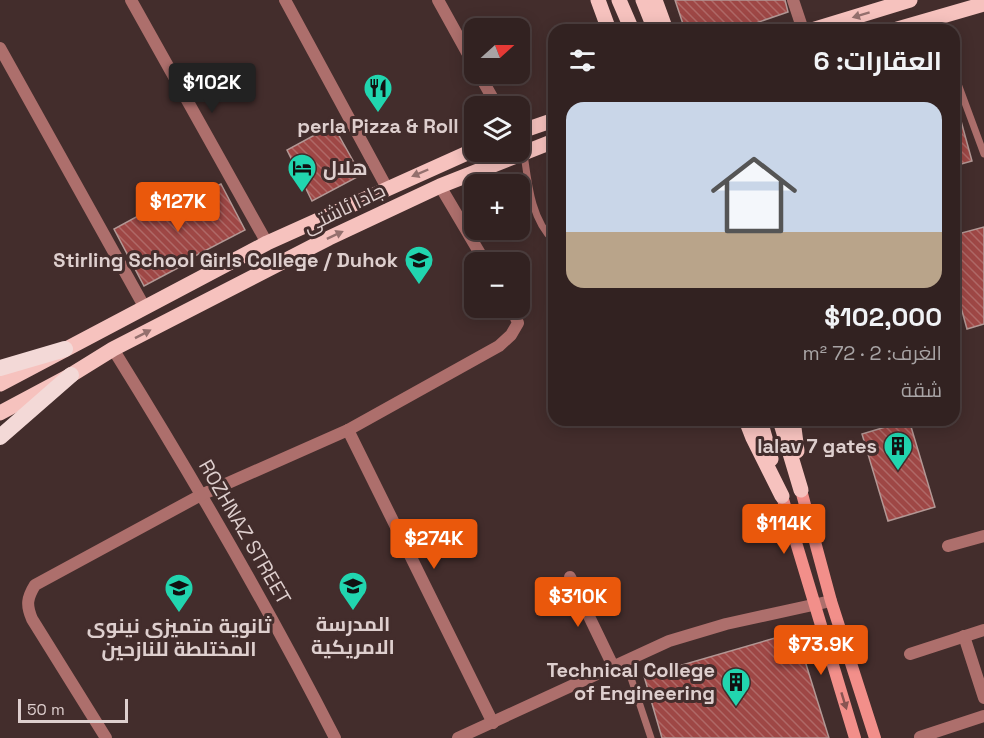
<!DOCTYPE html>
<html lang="ar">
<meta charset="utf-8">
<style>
:root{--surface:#322221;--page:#3d2f2e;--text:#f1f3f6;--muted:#a8a4a5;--line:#4d3f3f;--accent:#ea580c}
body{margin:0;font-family:"Space Grotesk",Cairo,sans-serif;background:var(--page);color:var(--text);direction:rtl;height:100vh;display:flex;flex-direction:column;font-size:22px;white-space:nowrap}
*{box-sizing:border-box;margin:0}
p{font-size:20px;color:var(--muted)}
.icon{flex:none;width:33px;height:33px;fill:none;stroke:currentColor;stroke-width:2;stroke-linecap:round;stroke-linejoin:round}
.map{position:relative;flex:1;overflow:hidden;direction:ltr}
.drawer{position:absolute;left:548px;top:24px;width:412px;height:402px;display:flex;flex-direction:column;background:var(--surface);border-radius:18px;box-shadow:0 3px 15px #0003,0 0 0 2px var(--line);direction:rtl}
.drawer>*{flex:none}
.needle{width:39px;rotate:69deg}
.buttons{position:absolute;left:464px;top:18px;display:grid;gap:12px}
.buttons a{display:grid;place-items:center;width:66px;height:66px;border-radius:12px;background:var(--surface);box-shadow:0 3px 15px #0003,0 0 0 2px var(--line);font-size:30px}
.scale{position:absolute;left:18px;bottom:15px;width:110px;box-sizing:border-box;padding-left:6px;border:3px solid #decfce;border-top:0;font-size:16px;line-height:21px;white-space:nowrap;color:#decfce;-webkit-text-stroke:4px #432d2c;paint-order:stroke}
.price{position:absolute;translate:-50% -51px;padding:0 14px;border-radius:6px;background:var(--accent);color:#fff;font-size:20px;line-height:39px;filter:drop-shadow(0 2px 3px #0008)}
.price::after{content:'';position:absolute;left:50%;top:36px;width:18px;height:14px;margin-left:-9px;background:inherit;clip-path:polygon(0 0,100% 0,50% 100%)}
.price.selected{background:#222;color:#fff}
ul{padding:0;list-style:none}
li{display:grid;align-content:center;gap:12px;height:318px;padding:0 18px}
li+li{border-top:2px solid var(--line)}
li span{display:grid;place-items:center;height:186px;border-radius:18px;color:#555}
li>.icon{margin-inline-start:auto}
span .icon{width:108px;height:108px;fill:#fffc;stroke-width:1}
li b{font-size:26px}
h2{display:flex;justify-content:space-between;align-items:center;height:72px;padding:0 18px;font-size:26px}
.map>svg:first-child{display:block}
</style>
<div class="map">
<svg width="984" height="738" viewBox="0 0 984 738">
<defs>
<pattern id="building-back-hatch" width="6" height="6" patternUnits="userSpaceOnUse" patternTransform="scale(1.5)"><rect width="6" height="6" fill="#9e4745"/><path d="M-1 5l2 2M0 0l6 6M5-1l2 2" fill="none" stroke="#af6967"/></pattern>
</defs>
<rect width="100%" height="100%" fill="#432d2c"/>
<g fill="url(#building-back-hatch)" stroke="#b39895" stroke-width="1.5">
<polygon points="675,0 785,0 788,12 747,26 746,25 729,30 685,30"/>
<polygon points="954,110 958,110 972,161 954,166"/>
<polygon points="333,125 361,175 312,201 287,150"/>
<polygon points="221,184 245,230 189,259 191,261 144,286 114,229 160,204 163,210"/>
<polygon points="984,227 984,324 967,329 954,282 954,235"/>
<polygon points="909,420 935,507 888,521 862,434"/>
<polygon points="796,632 829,738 662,738 644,676"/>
</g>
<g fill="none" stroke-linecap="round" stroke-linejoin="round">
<g stroke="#ad6f6c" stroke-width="7">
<polyline points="934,18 938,30"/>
<polyline points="954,73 984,154"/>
<path d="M524 154C528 182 531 220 554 241"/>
<polyline points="625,660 651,738"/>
</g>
<g stroke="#ad6f6c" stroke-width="12">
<polyline points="131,0 267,243"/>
<polyline points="285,0 387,188"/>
<polyline points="438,0 474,65"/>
<polyline points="793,0 803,30"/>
<polyline points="0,48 145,308"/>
<polyline points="479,74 497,106"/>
<polyline points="440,186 485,262"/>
<path d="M113 349C192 476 267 605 335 738"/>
<polyline points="348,430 493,723"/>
<polyline points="948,546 984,536"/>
<polyline points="570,577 613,666"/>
<polyline points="964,636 984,698"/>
<polyline points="910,654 984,630"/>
<polyline points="920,737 984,716"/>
<path d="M106 738 32 619C26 605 27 598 35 585L201 495 348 430 499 346 511 335 518 323 512 308"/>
<polyline points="458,738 669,641 726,624 831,601"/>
</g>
<g stroke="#f28f8a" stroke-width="12">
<polyline points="801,490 831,601 875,738"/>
<polyline points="782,496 855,738"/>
</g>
<g stroke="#f6c2be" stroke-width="15">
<polyline points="598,0 609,30"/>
<polyline points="619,0 632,30"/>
<polyline points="643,0 655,30"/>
<polyline points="655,0 666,30"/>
<polyline points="812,30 910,0"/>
<polyline points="894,30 984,4"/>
<polyline points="519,132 554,120"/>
<polyline points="0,384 267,243 474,150"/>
<polyline points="0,413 71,375 113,349 329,238 440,186 554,141"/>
<polyline points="746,420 753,438 782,496"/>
<polyline points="760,420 771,459"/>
<polyline points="780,420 801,490"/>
<polyline points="793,420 797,451"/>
</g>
<g stroke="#f3d9d7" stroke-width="16">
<polyline points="0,368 65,349"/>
<polyline points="0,437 71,375"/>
</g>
</g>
<defs><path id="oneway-solid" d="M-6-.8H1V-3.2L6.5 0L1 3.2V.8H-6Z" transform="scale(1.5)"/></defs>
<g fill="#94706e">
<use href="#oneway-solid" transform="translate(861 15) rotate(163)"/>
<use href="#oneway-solid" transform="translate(420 173) rotate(157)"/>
<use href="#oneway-solid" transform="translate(335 235) rotate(-25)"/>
<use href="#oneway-solid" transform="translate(143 334) rotate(-27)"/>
</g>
<use fill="#895452" href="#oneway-solid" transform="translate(844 701) rotate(73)"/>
<defs>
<g id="restaurant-pin" transform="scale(1.5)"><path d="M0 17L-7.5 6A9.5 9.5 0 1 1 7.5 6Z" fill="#21d5af" stroke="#432d2c"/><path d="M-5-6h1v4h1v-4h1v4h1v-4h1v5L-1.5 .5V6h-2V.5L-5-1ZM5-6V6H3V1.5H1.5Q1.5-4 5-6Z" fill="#111"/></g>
<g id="hotel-pin" transform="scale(1.5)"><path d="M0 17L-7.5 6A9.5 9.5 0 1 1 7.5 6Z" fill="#21d5af" stroke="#432d2c"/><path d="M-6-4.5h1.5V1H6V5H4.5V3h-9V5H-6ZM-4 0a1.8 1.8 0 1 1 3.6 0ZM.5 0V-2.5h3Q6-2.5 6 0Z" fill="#111"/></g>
<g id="school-pin" transform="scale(1.5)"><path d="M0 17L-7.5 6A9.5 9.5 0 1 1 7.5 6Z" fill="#21d5af" stroke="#432d2c"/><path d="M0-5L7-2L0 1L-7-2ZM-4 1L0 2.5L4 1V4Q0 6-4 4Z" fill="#111"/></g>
<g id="building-pin" transform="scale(1.5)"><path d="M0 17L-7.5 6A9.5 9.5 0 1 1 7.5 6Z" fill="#21d5af" stroke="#432d2c"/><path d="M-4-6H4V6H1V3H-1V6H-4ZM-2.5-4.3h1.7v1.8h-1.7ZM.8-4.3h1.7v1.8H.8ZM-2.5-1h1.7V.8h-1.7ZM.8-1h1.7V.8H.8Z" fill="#111"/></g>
</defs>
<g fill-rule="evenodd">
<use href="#restaurant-pin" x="378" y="88"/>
<use href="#hotel-pin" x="302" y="168"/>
<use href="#school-pin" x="419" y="260"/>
<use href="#building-pin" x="898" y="446"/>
<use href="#school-pin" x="353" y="586"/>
<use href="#school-pin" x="179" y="588"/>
<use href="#building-pin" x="736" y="682"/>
</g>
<g text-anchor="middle" stroke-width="6" stroke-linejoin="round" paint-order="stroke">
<g font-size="20" font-weight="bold" fill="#decfce" stroke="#432d2c">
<text x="378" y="133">perla Pizza &amp; Roll</text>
<text x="323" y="175" text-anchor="start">هلال</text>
<text x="398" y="267" text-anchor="end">Stirling School Girls College / Duhok</text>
<text x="877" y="453" text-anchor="end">lalav 7 gates</text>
<text x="353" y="631">المدرسة<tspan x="353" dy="23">الامريكية</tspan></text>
<text x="179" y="633">ثانوية متميزي نينوى<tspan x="179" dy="23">المختلطة للنازحين</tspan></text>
<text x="715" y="677" text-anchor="end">Technical College<tspan x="715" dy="23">of Engineering</tspan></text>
</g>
<g font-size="20" fill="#decfce" stroke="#432d2c">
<text transform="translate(344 208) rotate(-26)" y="7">جادا ئاشتی</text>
<text transform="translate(245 532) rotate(60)" y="7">ROZHNAZ STREET</text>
</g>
</g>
</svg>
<div class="buttons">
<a><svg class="needle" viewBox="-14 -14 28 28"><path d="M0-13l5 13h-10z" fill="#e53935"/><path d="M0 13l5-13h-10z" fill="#a8a4a5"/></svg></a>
<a><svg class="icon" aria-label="layers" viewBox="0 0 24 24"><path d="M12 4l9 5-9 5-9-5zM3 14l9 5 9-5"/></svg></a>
<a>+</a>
<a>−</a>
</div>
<div class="scale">50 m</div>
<b class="price selected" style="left:212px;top:114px">$102K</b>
<b class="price" style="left:178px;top:233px">$127K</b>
<b class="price" style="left:784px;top:555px">$114K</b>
<b class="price" style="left:434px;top:570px">$274K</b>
<b class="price" style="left:578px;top:628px">$310K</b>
<b class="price" style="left:821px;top:676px">$73.9K</b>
<section class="drawer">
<h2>العقارات: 6<svg class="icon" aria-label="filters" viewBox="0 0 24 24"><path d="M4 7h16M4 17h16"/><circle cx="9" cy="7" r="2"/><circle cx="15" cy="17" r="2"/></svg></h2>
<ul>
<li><span style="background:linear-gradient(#c9d6e8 70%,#b9a48a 0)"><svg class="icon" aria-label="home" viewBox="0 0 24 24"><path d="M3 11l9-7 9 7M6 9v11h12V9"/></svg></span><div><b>$102,000</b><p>الغرف: 2 · 72 m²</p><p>شقة</p></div></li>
</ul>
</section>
</div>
